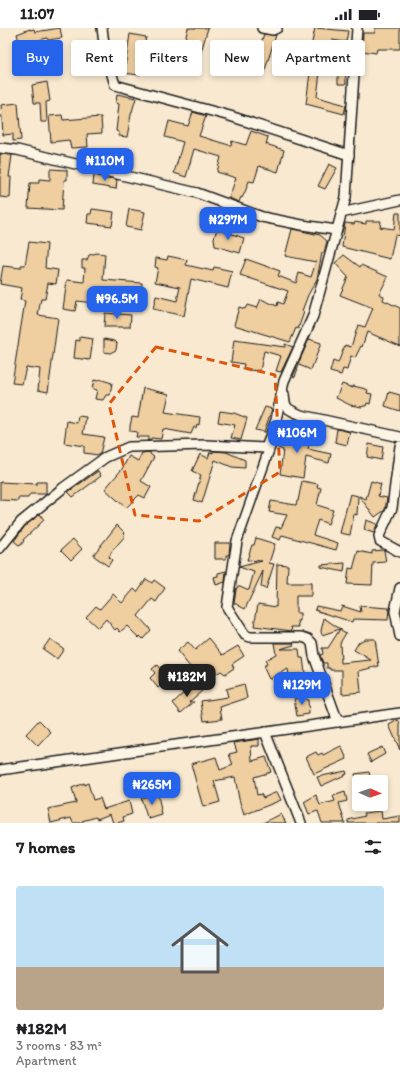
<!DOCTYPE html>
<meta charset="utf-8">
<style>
:root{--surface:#fff;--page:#f2f2f2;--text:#202124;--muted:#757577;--accent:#2563eb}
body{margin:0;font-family:Itim,sans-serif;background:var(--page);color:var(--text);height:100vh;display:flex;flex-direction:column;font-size:15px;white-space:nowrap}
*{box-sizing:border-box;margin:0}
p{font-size:13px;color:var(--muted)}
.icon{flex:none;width:22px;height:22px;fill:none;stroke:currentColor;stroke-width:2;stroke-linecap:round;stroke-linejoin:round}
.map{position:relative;height:795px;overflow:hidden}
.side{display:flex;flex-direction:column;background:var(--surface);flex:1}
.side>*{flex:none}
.banner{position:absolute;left:12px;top:12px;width:376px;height:36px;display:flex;gap:8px}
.needle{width:26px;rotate:92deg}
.fabs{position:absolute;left:352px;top:747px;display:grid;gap:8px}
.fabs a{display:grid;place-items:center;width:36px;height:36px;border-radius:4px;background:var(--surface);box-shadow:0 2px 6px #0003;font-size:20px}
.price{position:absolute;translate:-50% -34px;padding:0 9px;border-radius:8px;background:var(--accent);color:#fff;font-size:13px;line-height:26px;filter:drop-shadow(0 1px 2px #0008)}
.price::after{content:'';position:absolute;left:50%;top:24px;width:12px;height:9px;margin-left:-6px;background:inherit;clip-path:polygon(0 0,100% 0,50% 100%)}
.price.current{background:#222;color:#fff}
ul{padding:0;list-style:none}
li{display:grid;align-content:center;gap:8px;height:212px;padding:0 16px}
li span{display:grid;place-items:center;height:124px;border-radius:4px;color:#555}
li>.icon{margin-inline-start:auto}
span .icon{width:72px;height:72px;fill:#fffc;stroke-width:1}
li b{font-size:17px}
h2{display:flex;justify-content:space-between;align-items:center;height:48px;padding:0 16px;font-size:17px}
.tag{padding:0 14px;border-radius:4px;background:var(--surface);box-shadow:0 2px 6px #0003;font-size:14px;line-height:36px}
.tag.current{background:var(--accent);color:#fff}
.status{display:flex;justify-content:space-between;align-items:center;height:28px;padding:0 20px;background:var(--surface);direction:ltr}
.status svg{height:11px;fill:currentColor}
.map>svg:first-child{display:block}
</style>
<div class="status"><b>11:07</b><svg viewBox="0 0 49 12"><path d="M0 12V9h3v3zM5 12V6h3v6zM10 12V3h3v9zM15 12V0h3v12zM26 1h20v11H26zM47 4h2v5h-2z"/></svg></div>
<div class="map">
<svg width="400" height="795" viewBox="0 0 400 795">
<rect width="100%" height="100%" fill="#f8e9d0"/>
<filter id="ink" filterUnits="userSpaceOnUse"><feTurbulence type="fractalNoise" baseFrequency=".025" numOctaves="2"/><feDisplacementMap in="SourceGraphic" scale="8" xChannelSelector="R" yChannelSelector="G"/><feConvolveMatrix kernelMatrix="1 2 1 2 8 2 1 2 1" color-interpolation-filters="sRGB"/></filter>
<g filter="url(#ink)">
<g fill="#efcea0" stroke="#1c1c1c">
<polygon points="60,0 62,10 48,12 47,10 20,17 17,6 30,1 30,2 34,1 35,4"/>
<polygon points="188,0 208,0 201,24 195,22 193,29 185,27 187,20 183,19"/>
<polygon points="315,0 348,3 346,14 332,12 330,33 345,34 346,56 338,56 338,46 320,44 317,69 346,77 344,86 306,76 312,29 309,29"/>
<polygon points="375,0 400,0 400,21 377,21 376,25 362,23 363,5 375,5"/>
<polygon points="130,6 146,9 139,47 124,45"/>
<polygon points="264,6 276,7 264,45 248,40 252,28 256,29"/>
<polygon points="47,54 50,73 46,74 47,94 41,94 40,75 34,75 32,57"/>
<polygon points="117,66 136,70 131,87 127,109 119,108 119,104 116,103 119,76 116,75"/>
<polygon points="18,75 21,112 13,113 13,106 3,107 1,77"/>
<polygon points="193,84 206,88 199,108 229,117 231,117 232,113 246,117 251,103 268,109 266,116 284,122 278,144 259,138 254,154 249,153 245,164 242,170 241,169 239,174 229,170 236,150 217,144 221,129 194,121 186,149 174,145 183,114 165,109 169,93 188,98"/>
<polygon points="62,87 63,92 101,89 102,105 87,106 88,119 71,120 69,112 51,114 49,88"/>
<polygon points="0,126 12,127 9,149 11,149 10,170 0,169"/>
<polygon points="329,136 337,140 325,161 318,158"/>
<polygon points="50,141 67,142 67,152 64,152 62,182 28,180 30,155 39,155 39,151 50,152"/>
<polygon points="94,147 106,150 107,152 110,150 117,152 116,161 93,157"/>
<polygon points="92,181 114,184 112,198 87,195 88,186 91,186"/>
<polygon points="129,181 145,184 141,202 126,199"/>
<polygon points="396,185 400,185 400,208 395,207 390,231 342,219 345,195 354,196 355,194 366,196 366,193 381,193 380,199 394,201"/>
<polygon points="217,201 244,210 240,225 215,218 214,210"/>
<polygon points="292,201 320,207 327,213 324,225 322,225 317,251 308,267 302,283 304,284 298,301 296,300 290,314 234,297 239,279 245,281 247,277 257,280 261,271 277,278 278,274 283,276 288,263 240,247 246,231 280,243 278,248 296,255 299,245 311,249 316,234 285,228"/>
<polygon points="29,214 47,216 45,240 58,242 56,256 48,255 45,271 41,271 38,287 58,290 48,364 38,362 40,341 26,339 22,356 12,355 25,273 20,272 22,260 0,256 3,238 21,240 21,237 25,237"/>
<polygon points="97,225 105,226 103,252 142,255 141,266 102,263 101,276 77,273 75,283 63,281 67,252 84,254 85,240 82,240 82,232 87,232 89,227"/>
<polygon points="344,227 360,239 361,237 388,249 379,266 384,268 383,272 400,280 400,318 367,304 362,319 361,318 355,330 351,328 347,342 343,341 341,347 330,344 333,333 338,335 345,317 351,319 358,297 365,299 373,280 340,267 348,249 335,235"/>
<polygon points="168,228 187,232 186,237 213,243 214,239 232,243 228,260 191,251 184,288 153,281 156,268 177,273 180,259 155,254 158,240 155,239 156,230 167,232"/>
<polygon points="105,285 131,287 130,299 104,299"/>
<polygon points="80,309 93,311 90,332 74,330 76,312 80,313"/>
<polygon points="104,311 115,313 117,315 116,322 110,325 104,324"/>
<polygon points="309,311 321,315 311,342 299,337 295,349 293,348"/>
<polygon points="234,312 285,319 285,316 293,319 281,344 276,343 281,328 264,323 260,343 249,342 243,341 244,336 231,334"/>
<polygon points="99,351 112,355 110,367 106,367 103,372 95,371 97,362 92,361 94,352 98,353"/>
<polygon points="342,356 353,360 353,358 366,361 368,362 367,365 372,366 370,376 367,375 366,378 363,378 362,379 350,377 336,370"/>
<polygon points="143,360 169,366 165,384 200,389 199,397 197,396 196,400 194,399 191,406 163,401 161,411 151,410 151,412 147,413 149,409 136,409 137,404 130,403 130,398 132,389 138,390"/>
<polygon points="389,364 400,367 400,383 385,378"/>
<polygon points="265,379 272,381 264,404 255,402"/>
<polygon points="220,383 234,385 247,390 241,412 231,410 235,397 218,394"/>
<polygon points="78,388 86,389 83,406 104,409 100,426 98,427 84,425 84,418 64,415 67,393 77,395"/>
<polygon points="285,397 295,401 293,408 306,412 306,414 309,416 308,421 331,426 329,435 306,429 303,450 280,446 283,422 278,420"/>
<polygon points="337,401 350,404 347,417 335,414"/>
<polygon points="369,416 383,419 381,432 367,429"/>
<polygon points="213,423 226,424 245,432 245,440 232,439 215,432 202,475 194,472 201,447 192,443 200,426 208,430 210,424 213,425"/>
<polygon points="150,424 150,426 154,429 141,453 151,459 145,470 139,467 126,480 105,461 122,441 129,428 138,433 142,425"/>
<polygon points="98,443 101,448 73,469 68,464"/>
<polygon points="302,453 318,456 317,459 321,460 317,477 333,482 328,496 318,492 313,507 338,515 336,522 282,507 280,512 272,509 276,499 281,500 287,487 269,484 271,473 296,477 297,473 298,473"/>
<polygon points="371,453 381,456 378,468 387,470 385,482 375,489 359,468 366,471"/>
<polygon points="0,454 37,456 37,454 46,454 46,466 30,466 28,470 18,470 18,473 0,472"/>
<polygon points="350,466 358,468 357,487 354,486 350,507 340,505"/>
<polygon points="40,486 44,492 23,512 24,513 20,518 14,513 25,498"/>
<polygon points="366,492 377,496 374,505 364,502"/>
<polygon points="117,497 125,505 123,507 125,508 112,523 109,529 112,532 108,538 94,528 94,526"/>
<polygon points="256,510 275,516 269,535 274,536 266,561 261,559 263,543 245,581 234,575 236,562 238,558 240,558 249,562 254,544 239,539 262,533 247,532 252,517 254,517"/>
<polygon points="73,511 82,521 71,532 61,522"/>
<polygon points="215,515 230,515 229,527 226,527 226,531 215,531"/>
<polygon points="384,522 386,534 373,535 372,557 347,556 349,540 353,541 358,523 372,526 372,523"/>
<polygon points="345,535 344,544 321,539 321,537"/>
<polygon points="277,536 288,537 287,555 311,555 311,568 296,568 296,585 300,585 300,593 298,593 299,599 291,599 292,603 254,598 258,576 276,579"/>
<polygon points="226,543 225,554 216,557 214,549 218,548 218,545"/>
<polygon points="146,551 152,555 154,552 165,560 156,574 152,571 138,588 151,602 143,611 140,608 139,610 127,598 120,604 117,600 115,602 106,591 98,600 86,589 96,578 100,581 113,566 122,575 134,561 137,564"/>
<polygon points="316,578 340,583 342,578 361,584 360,578 389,580 388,592 353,591 352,594 315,582"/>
<polygon points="324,590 340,601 341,600 341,602 346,605 340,615 341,635 371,632 354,622 359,614 365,611 375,611 379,638 359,643 361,664 342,666 342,642 330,642 330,640 327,640 327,635 323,635 320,627 323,626 322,620 328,620 340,601 322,607 321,603"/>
<polygon points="209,610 223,627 238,618 244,628 232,636 234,640 225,646 221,643 216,646 210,638 194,651 186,642 190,639 177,623 188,614 195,622"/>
<polygon points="50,611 64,621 57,631 43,621"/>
<polygon points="274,615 293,615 294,617 280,621 299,621 300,630 303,630 305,645 289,648 288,641 269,651 263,638 267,636 265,632 276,626"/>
<polygon points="157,637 169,651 158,660 150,650 155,645 152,641"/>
<polygon points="195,654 202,663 189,674 194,674 181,685 173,675"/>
<polygon points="244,656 247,670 220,679 222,691 204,693 201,673 228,669 226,661"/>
<polygon points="305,669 306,672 308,672 309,686 297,688 294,671"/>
<polygon points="39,692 51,704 38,718 26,706"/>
<polygon points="398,692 400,696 400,722 389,697"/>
<polygon points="259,711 259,718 251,718 252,733 266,729 271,744 254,749 257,767 261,766 263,770 277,764 281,772 244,787 239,771 235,749 214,753 220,774 203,779 191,736 216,729 220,742 233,737 229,726 237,724 234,715"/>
<polygon points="341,718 347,731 314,746 306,729 316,724 318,727 322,725 323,727"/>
<polygon points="382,719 385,726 371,734 367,726"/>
<polygon points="346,743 347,746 321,758 317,749"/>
<polygon points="369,744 371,752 357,755 355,746"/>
<polygon points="84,755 84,757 88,755 93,772 100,770 104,781 129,773 132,786 123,789 124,793 117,795 113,795 110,786 97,791 96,789 82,793 82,795 73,795 71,790 51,795 48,781 76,775 72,760"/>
<polygon points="345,764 347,773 339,775 345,795 322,795 318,783 309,786 304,774 316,767 320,777 335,773 333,768"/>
<polygon points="153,767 153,768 158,767 162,787 149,791 148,788 147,789 141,770"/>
<polygon points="381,783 382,791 400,788 400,795 348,795 348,792 365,788 364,785"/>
<polygon points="281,786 286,795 263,795"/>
</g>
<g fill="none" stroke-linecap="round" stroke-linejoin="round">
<g stroke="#1c1c1c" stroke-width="12">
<g id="minor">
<polyline points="102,0 105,23 115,57 230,88 349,127"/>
<polyline points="262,0 273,2 277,0"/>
<polyline points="0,120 17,122 197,165 262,189 302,197 336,202"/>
<polyline points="341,185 400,172"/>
<path d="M284 366C285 382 288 381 301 387L400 409"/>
<polyline points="271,416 237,513 227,579 245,607 250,609 302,609 308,611 312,615 314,628 338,694"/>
<polyline points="400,418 392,480 379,508 380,513 400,524"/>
<polyline points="0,520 21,494 63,460 106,429 129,419 206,417 266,420 276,392 284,353 313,288 346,169 357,0"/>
<polyline points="400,560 395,583 400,608"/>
<polyline points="265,704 301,795"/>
<polyline points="0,742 400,685"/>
</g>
</g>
<use href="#minor" stroke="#fcf5e5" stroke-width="9"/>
</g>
</g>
<path fill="none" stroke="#de560d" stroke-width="3" stroke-dasharray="8 5" stroke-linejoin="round" d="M156 319 275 347 280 444 199 493 135 487 109 376Z"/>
</svg>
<div class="fabs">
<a><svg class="needle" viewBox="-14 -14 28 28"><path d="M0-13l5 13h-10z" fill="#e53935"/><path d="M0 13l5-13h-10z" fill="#757577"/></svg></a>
</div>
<b class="price" style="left:105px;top:154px">₦110M</b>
<b class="price" style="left:228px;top:213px">₦297M</b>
<b class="price" style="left:117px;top:292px">₦96.5M</b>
<b class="price" style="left:297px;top:426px">₦106M</b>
<b class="price current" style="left:187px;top:670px">₦182M</b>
<b class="price" style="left:302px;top:678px">₦129M</b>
<b class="price" style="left:152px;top:778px">₦265M</b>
<div class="banner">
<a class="tag current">Buy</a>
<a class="tag">Rent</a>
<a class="tag">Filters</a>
<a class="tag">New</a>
<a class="tag">Apartment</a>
</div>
</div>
<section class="side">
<h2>7 homes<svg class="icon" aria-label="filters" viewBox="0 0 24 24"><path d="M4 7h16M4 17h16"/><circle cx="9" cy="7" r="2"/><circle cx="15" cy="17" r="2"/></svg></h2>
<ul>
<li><span style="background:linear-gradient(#bfe0f5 65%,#b9a48a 0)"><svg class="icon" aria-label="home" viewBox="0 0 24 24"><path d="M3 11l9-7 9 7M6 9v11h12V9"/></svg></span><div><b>₦182M</b><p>3 rooms · 83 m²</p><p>Apartment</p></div></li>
</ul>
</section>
